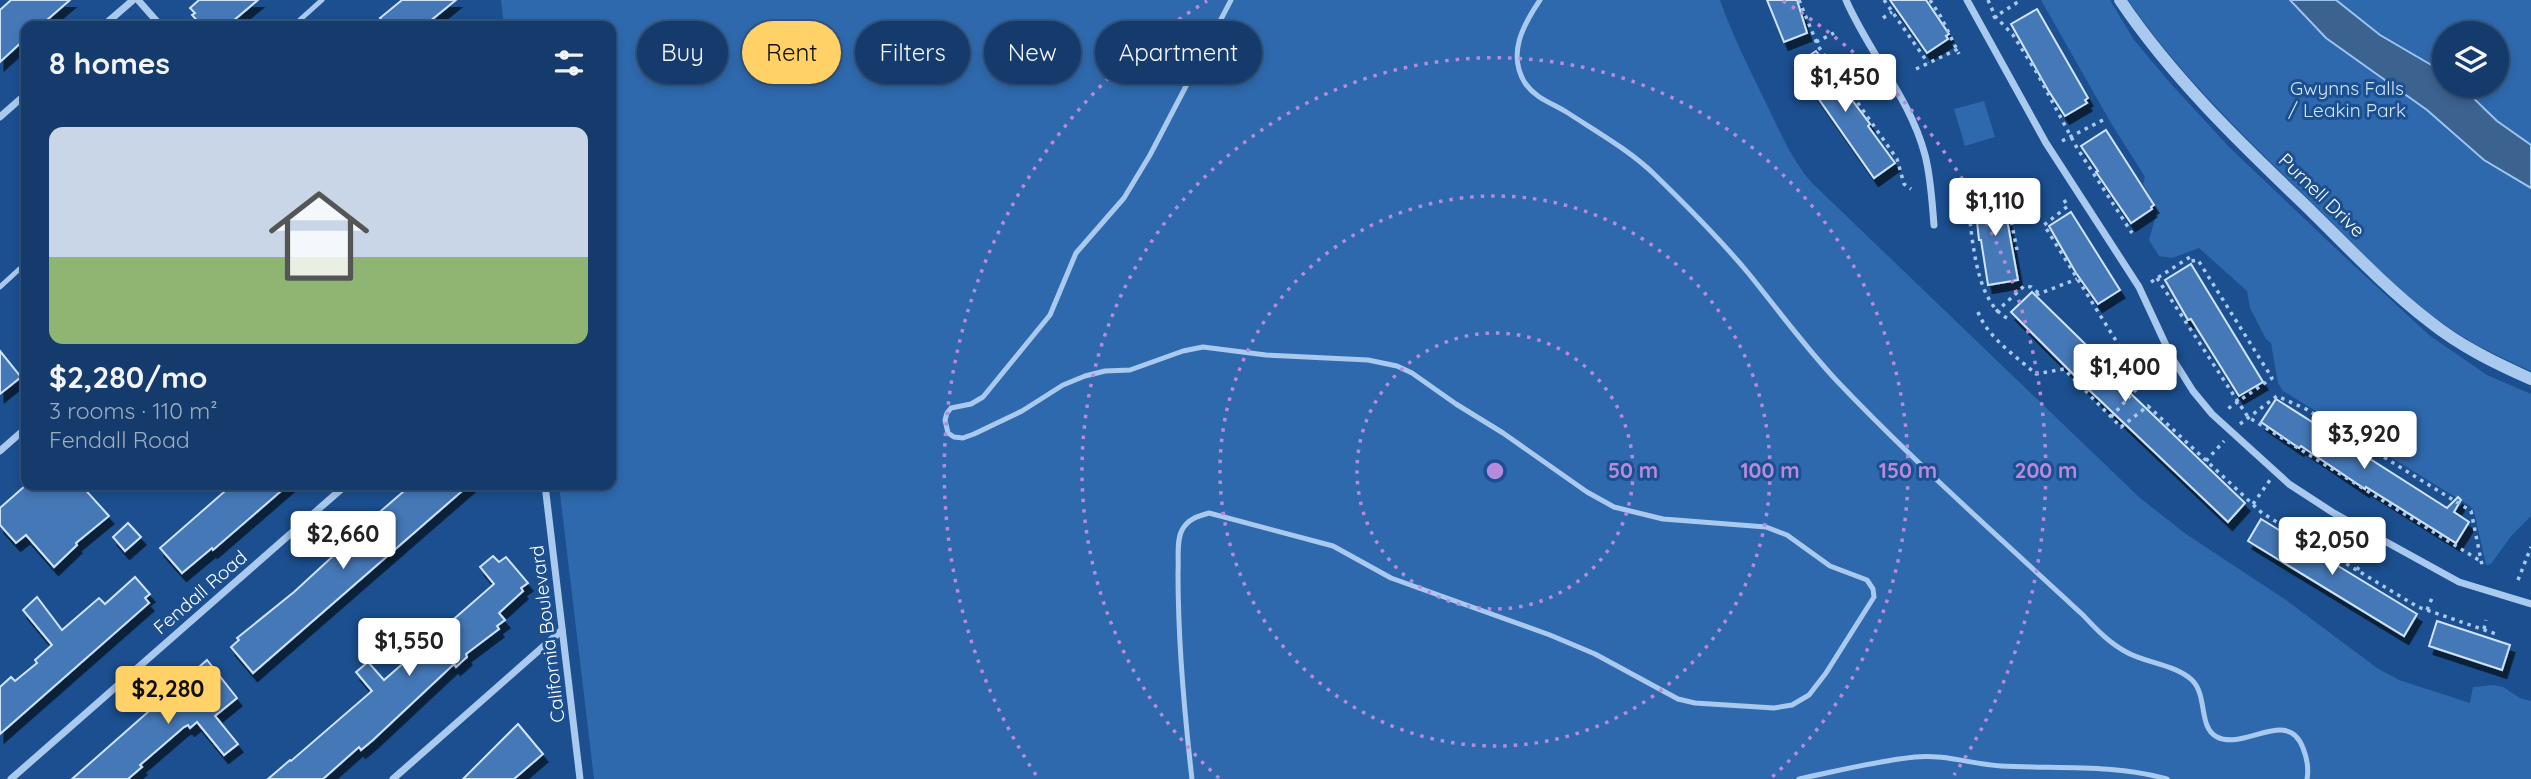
<!DOCTYPE html>
<meta charset="utf-8">
<style>
:root{--surface:#143b6b;--page:#1d4271;--text:#f1f3f6;--muted:#9dadc1;--line:#33557e;--accent:#ffd166}
body{margin:0;font-family:Quicksand,sans-serif;background:var(--page);color:var(--text);height:100vh;display:flex;flex-direction:column;font-size:26px;white-space:nowrap}
*{box-sizing:border-box;margin:0}
p{font-size:23px;color:var(--muted)}
.icon{flex:none;width:38px;height:38px;fill:none;stroke:currentColor;stroke-width:2;stroke-linecap:round;stroke-linejoin:round}
.map{position:relative;flex:1;overflow:hidden}
.sheet{position:absolute;left:21px;top:21px;width:595px;height:469px;display:flex;flex-direction:column;background:var(--surface);border-radius:14px;box-shadow:0 4px 10px #0003,0 0 0 2px var(--line)}
.sheet>*{flex:none}
.guide{position:absolute;left:637px;top:21px;width:665px;height:63px;display:flex;gap:14px}
.tools{position:absolute;left:2432px;top:21px;display:grid;gap:14px}
.tools a{display:grid;place-items:center;width:77px;height:77px;border-radius:50%;background:var(--surface);box-shadow:0 4px 10px #0003,0 0 0 2px var(--line);font-size:35px}
.price{position:absolute;translate:-50% -60px;padding:0 16px;border-radius:7px;background:#fff;color:#222;font-size:23px;line-height:46px;filter:drop-shadow(0 2px 4px #0008)}
.price::after{content:'';position:absolute;left:50%;top:42px;width:21px;height:16px;margin-left:-10px;background:inherit;clip-path:polygon(0 0,100% 0,50% 100%)}
.price.selected{background:var(--accent);color:#111}
ul{padding:0;list-style:none}
li{display:grid;align-content:center;gap:14px;height:371px;padding:0 28px}
li+li{border-top:2px solid var(--line)}
li span{display:grid;place-items:center;height:217px;border-radius:14px;color:#555}
li>.icon{margin-inline-start:auto}
span .icon{width:126px;height:126px;fill:#fffc;stroke-width:1}
li b{font-size:30px}
h2{display:flex;justify-content:space-between;align-items:center;height:84px;padding:0 28px;font-size:30px}
.pill{padding:0 24px;border-radius:32px;background:var(--surface);box-shadow:0 4px 10px #0003,0 0 0 2px var(--line);font-size:24px;line-height:63px}
.pill.selected{background:var(--accent);color:#111}
.map>svg:first-child{display:block}
</style>
<div class="map">
<svg width="2531" height="779" viewBox="0 0 2531 779">
<defs>
<filter id="shadow"><feDropShadow dx="4.5" dy="8" stdDeviation="0" flood-color="#0009"/></filter>
</defs>
<rect width="100%" height="100%" fill="#1b4f8f"/>
<g fill="#2e69ad" fill-rule="evenodd">
<path d="M501 0H1720C1733 37 1750 70 1767 105 1780 132 1791 158 1810 181L2140 498 2186 534 2286 600 2377 668 2399 680 2470 703 2473 687 2494 685 2503 687 2520 698 2531 701V779H594L559 485H611V26H504Z"/>
<polygon points="2041,0 2110,0 2134,40 2172,85 2229,147 2349,261 2429,335 2487,375 2531,394 2531,516 2512,535 2491,564 2486,565 2474,511 2470,506 2283,391 2278,383 2271,343 2266,339 2250,308 2247,291 2199,248 2172,258 2159,256 2149,240 2157,211 2143,184 2145,177 2111,123"/>
<path d="M2128 0H2531V371C2499 357 2466 341 2438 320 2388 284 2346 235 2302 193 2239 131 2178 73 2128 0ZM2445 33H2497V86H2445Z"/>
<polygon points="1984,101 1995,137 1965,146 1954,109"/>
</g>
<polygon fill="#3c6290" stroke="#9cc4f0" stroke-width="2" points="2290,0 2336,0 2380,35 2445,73 2445,86 2461,86 2497,121 2531,145 2531,188 2484,160 2427,110 2326,38"/>
<g fill="#4478b7" stroke="#cfe3fa" stroke-width="2" filter="url(#shadow)">
<polygon points="11,0 70,0 40,26 26,26 26,38 0,62 0,10"/>
<polygon points="199,0 258,0 227,26 202,26 192,15 195,13 190,8"/>
<polygon points="402,0 456,0 424,26 387,26 380,18"/>
<polygon points="1767,0 1797,0 1807,33 1784,42"/>
<polygon points="1890,0 1926,0 1949,34 1946,36 1948,39 1927,53"/>
<polygon points="2037,9 2088,98 2085,100 2087,103 2065,116 2048,90 2011,24"/>
<polygon points="1816,51 1835,75 1834,76 1870,124 1868,126 1895,163 1874,178 1795,65"/>
<polygon points="2106,130 2154,205 2151,207 2152,209 2131,223 2096,172 2098,171 2081,146"/>
<polygon points="2000,190 2002,192 2018,280 1988,285 1981,240 1979,240 1974,194"/>
<polygon points="2071,212 2120,290 2098,304 2076,273 2049,226"/>
<polygon points="2191,264 2263,382 2239,396 2191,319 2188,320 2165,280"/>
<polygon points="2032,292 2127,385 2125,388 2127,390 2245,503 2228,522 2087,388 2011,312"/>
<polygon points="0,351 21,377 0,394"/>
<polygon points="2276,399 2447,508 2458,497 2461,500 2454,512 2469,522 2456,543 2366,487 2365,489 2301,446 2299,448 2261,422"/>
<polygon points="26,485 81,485 109,516 76,543 77,545 54,567 26,535 16,543 0,525 0,508"/>
<polygon points="232,485 288,485 213,550 212,548 182,573 160,548"/>
<polygon points="411,485 469,485 253,673 231,647 239,640 237,638 294,592 332,557 330,555"/>
<polygon points="2261,519 2417,614 2404,636 2248,541"/>
<polygon points="128,523 141,537 125,551 113,537"/>
<polygon points="493,556 499,562 506,557 528,583 521,588 523,591 499,613 505,620 497,626 499,629 466,654 467,657 456,667 454,664 373,740 361,750 359,747 323,779 268,779 290,760 291,761 372,691 356,672 368,662 384,680 494,584 480,567"/>
<polygon points="135,577 150,594 145,598 149,603 0,734 0,687 11,677 15,681 37,663 35,660 52,645 23,610 37,597 62,630 99,598 105,604"/>
<polygon points="2437,621 2510,645 2502,670 2429,646"/>
<polygon points="207,660 237,698 215,716 238,744 224,755 197,722 190,728 188,725 184,727 140,765 142,767 128,779 72,779"/>
<polygon points="518,724 543,754 514,779 463,779"/>
</g>
<g fill="none" stroke-linecap="round" stroke-linejoin="round">
<g stroke="#a9c9ee" stroke-width="3.5" stroke-dasharray="3.5 5" stroke-linecap="butt">
<polyline points="1799,0 1818,46 1897,159 1904,184 1911,189"/>
<polyline points="1884,0 1928,63"/>
<polyline points="1930,0 1941,17 1959,54"/>
<polyline points="1988,0 1995,16 2013,35 2037,73 2077,148 2132,233"/>
<polyline points="1883,18 1892,12"/>
<polyline points="1993,18 2021,0"/>
<polyline points="1816,42 1834,33"/>
<polyline points="1916,69 1958,49"/>
<polyline points="1850,93 1864,84"/>
<polyline points="2062,141 2105,119"/>
<polyline points="2064,200 2068,206 2044,225 2128,360 2132,367 2128,389"/>
<polyline points="2157,278 2248,417 2482,562"/>
<polyline points="2151,282 2190,257 2191,261 2198,260 2272,378 2226,410"/>
<polyline points="2036,295 2077,279"/>
<path d="M1978 312C1988 338 2016 356 2036 374L2064 369 2121 427 2148 406 2262 513 2418 607 2499 635"/>
<polyline points="1996,312 2024,286 2031,287 2040,294"/>
<path d="M2007 318C1972 299 1972 225 1966 188L2003 180 2017 250"/>
<polyline points="2128,360 2141,352"/>
<polyline points="2111,417 2152,372"/>
<polyline points="2240,424 2277,396 2306,409 2471,511 2482,565"/>
<polyline points="2206,461 2224,441"/>
<polyline points="2253,504 2270,480"/>
<polyline points="2304,538 2308,530"/>
<polyline points="2330,554 2335,545"/>
<polyline points="2357,570 2363,560"/>
<polyline points="2518,580 2531,547"/>
<polyline points="2427,610 2432,598"/>
<polyline points="2484,629 2486,620"/>
</g>
<g stroke="#a9c9ee" stroke-width="5">
<path d="M1540 0C1523 25 1507 54 1525 83 1536 99 1552 103 1568 113 1597 132 1629 150 1654 174 1687 206 1720 239 1749 274 1778 310 1806 348 1837 381 1915 463 2000 538 2083 615 2097 630 2109 643 2128 653 2147 663 2176 665 2192 680 2208 696 2198 727 2217 737 2244 751 2288 707 2303 748 2307 758 2309 768 2307 779"/>
<polyline points="293,26 322,0"/>
<polyline points="0,287 26,263"/>
<path d="M1192 779C1184 710 1178 642 1178 573 1179 560 1176 541 1182 530 1188 519 1198 516 1209 513L1333 546 1391 578 1550 635 1595 654 1678 699 1695 703 1774 708 1792 705 1809 695 1826 673 1874 597 1873 589 1867 580 1830 566 1787 535 1766 527 1663 519 1614 507 1587 492 1503 433 1456 404 1412 373 1397 366 1368 360 1266 355 1203 347 1183 351 1130 370 1105 371 1085 376 1063 385 1022 411 974 434 963 438 954 437 948 433 945 420 947 413 951 408 971 404 983 397 1050 315 1076 253 1124 198 1150 155 1231 0"/>
<path d="M1799 779C1837 771 1876 761 1915 757 1943 754 1972 764 2001 766 2056 769 2113 764 2167 779"/>
</g>
<g stroke="#a9c9ee" stroke-width="7">
<polyline points="138,0 161,26"/>
<path d="M1846 0C1869 53 1910 98 1925 155 1931 178 1932 202 1934 225"/>
<polyline points="1967,0 2046,143 2139,287 2171,356 2193,391 2212,414 2289,484 2332,512 2459,582 2531,604"/>
<polyline points="103,26 133,0"/>
<polyline points="0,117 26,94"/>
<polyline points="0,451 26,428"/>
<polyline points="545,485 580,779"/>
<polyline points="11,779 346,485"/>
<polyline points="393,779 562,630"/>
</g>
<path stroke="#a9c9ee" stroke-width="12" d="M2120 0C2171 76 2238 141 2305 205 2345 244 2385 287 2429 321 2460 346 2495 363 2531 379"/>
</g>
<g fill="none" stroke="#b68bdc" stroke-width="3.5" stroke-dasharray="3.5 7">
<circle cx="1495" cy="471" r="138"/>
<circle cx="1495" cy="471" r="275"/>
<path d="M1219 778A413 413 0 1 1 1771 778"/>
<path d="M1036 775A551 551 0 0 1 1207 1M1783 1A551 551 0 0 1 1954 775"/>
</g>
<g text-anchor="middle" stroke-width="6" stroke-linejoin="round" paint-order="stroke">
<g font-size="19" fill="#cfe3fa" stroke="#1b4f8f">
<text x="2347" y="95">Gwynns Falls<tspan x="2347" dy="22">/ Leakin Park</tspan></text>
</g>
<g font-size="19" fill="#fff" stroke="#1b4f8f">
<text transform="translate(2322 195) rotate(44)" y="7">Purnell Drive</text>
<text transform="translate(200 592) rotate(-41)" y="7">Fendall Road</text>
<text transform="translate(547 634) rotate(-97)" y="7">California Boulevard</text>
</g>
</g>
<circle cx="1495" cy="471" r="10" fill="#b68bdc" stroke="#1b4f8f" stroke-width="3.5"/>
<g font-size="21" text-anchor="middle" font-weight="bold" fill="#b68bdc" stroke="#1b4f8f" stroke-width="6" stroke-linejoin="round" paint-order="stroke">
<text x="1633" y="478">50 m</text>
<text x="1770" y="478">100 m</text>
<text x="1908" y="478">150 m</text>
<text x="2046" y="478">200 m</text>
</g>
</svg>
<div class="tools">
<a><svg class="icon" aria-label="layers" viewBox="0 0 24 24"><path d="M12 4l9 5-9 5-9-5zM3 14l9 5 9-5"/></svg></a>
</div>
<b class="price" style="left:1845px;top:114px">$1,450</b>
<b class="price" style="left:1995px;top:238px">$1,110</b>
<b class="price" style="left:2125px;top:404px">$1,400</b>
<b class="price" style="left:2364px;top:471px">$3,920</b>
<b class="price" style="left:343px;top:571px">$2,660</b>
<b class="price" style="left:2332px;top:577px">$2,050</b>
<b class="price" style="left:409px;top:678px">$1,550</b>
<b class="price selected" style="left:168px;top:726px">$2,280</b>
<div class="guide">
<a class="pill">Buy</a>
<a class="pill selected">Rent</a>
<a class="pill">Filters</a>
<a class="pill">New</a>
<a class="pill">Apartment</a>
</div>
<section class="sheet">
<h2>8 homes<svg class="icon" aria-label="filters" viewBox="0 0 24 24"><path d="M4 7h16M4 17h16"/><circle cx="9" cy="7" r="2"/><circle cx="15" cy="17" r="2"/></svg></h2>
<ul>
<li><span style="background:linear-gradient(#c9d6e8 60%,#8fb573 0)"><svg class="icon" aria-label="home" viewBox="0 0 24 24"><path d="M3 11l9-7 9 7M6 9v11h12V9"/></svg></span><div><b>$2,280/mo</b><p>3 rooms · 110 m²</p><p>Fendall Road</p></div></li>
</ul>
</section>
</div>
